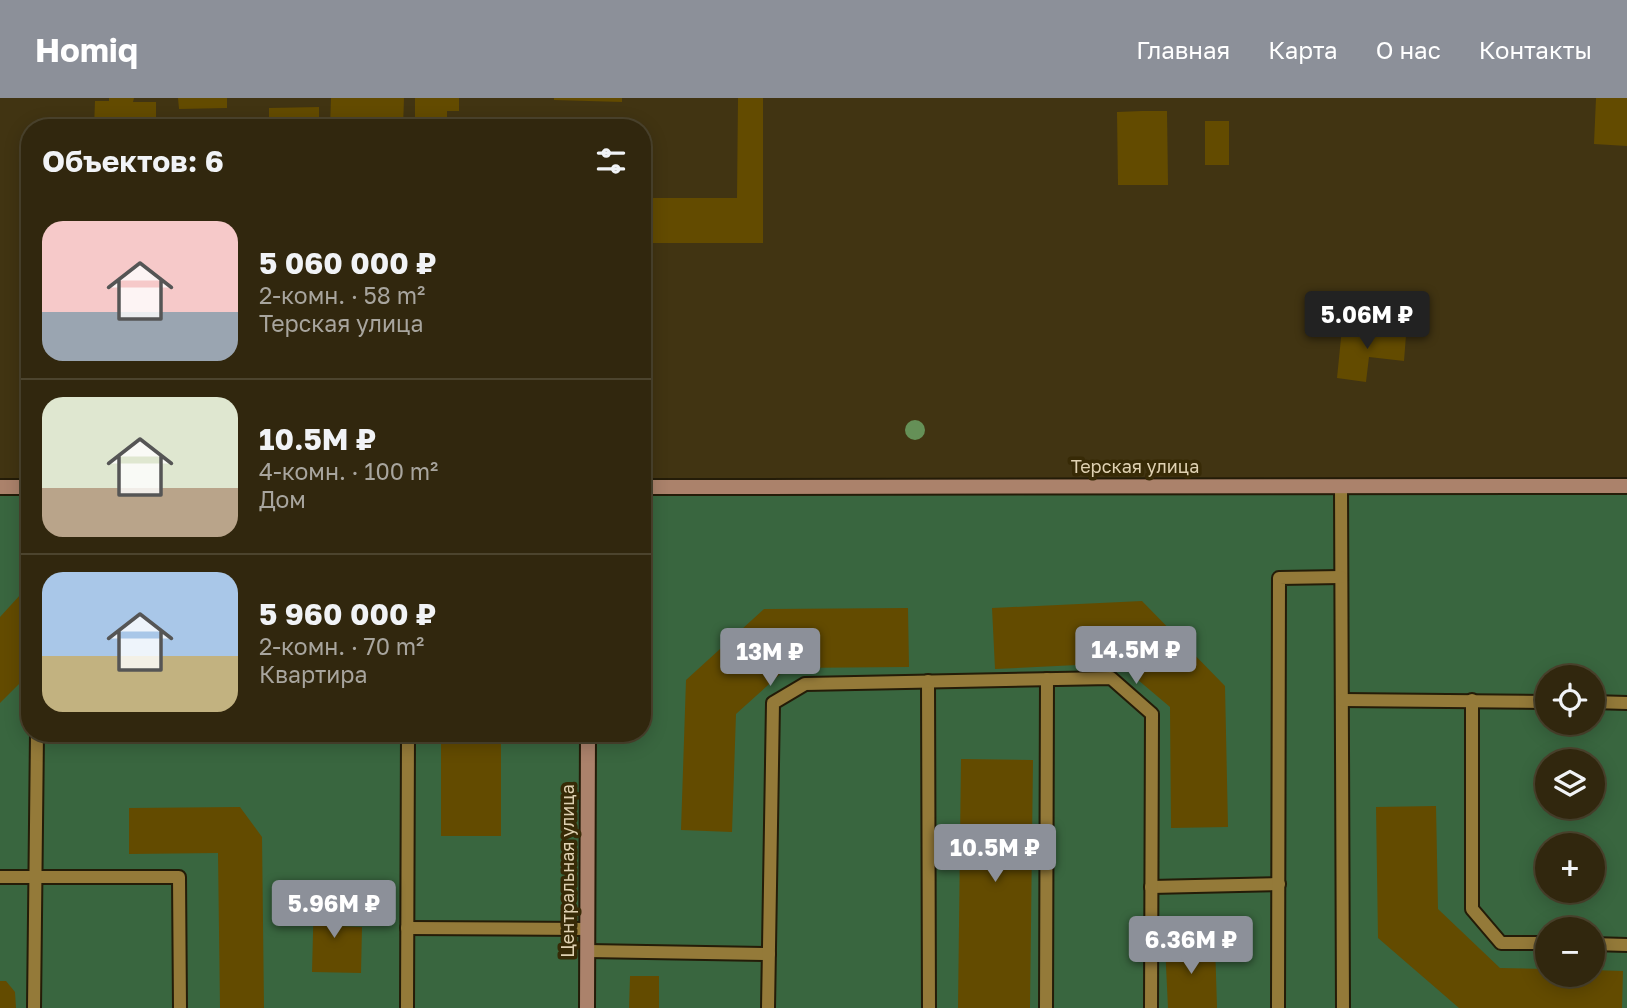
<!DOCTYPE html>
<html lang="ru">
<meta charset="utf-8">
<style>
:root{--surface:#31270e;--page:#3d331c;--text:#f1f3f6;--muted:#a8a59e;--line:#4c442e;--accent:#8c9099}
body{margin:0;font-family:"Golos Text",sans-serif;background:var(--page);color:var(--text);height:100vh;display:flex;flex-direction:column;font-size:26px;white-space:nowrap}
*{box-sizing:border-box;margin:0}
p{font-size:23px;color:var(--muted)}
.icon{flex:none;width:38px;height:38px;fill:none;stroke:currentColor;stroke-width:2;stroke-linecap:round;stroke-linejoin:round}
.map{position:relative;flex:1;overflow:hidden}
.drawer{position:absolute;left:21px;top:21px;width:630px;height:623px;display:flex;flex-direction:column;background:var(--surface);border-radius:28px;box-shadow:0 4px 18px #0003,0 0 0 2px var(--line)}
.drawer>*{flex:none}
.fabs{position:absolute;left:1535px;top:567px;display:grid;gap:14px}
.fabs a{display:grid;place-items:center;width:70px;height:70px;border-radius:50%;background:var(--surface);box-shadow:0 4px 18px #0003,0 0 0 2px var(--line);font-size:35px}
.price{position:absolute;translate:-50% -60px;padding:0 16px;border-radius:7px;background:var(--accent);color:#fff;font-size:23px;line-height:46px;filter:drop-shadow(0 2px 4px #0008)}
.price::after{content:'';position:absolute;left:50%;top:42px;width:21px;height:16px;margin-left:-10px;background:inherit;clip-path:polygon(0 0,100% 0,50% 100%)}
.price.on{background:#222;color:#fff}
ul{padding:0;list-style:none}
li{display:flex;align-items:center;gap:21px;height:175px;padding:0 21px}
li+li{border-top:2px solid var(--line)}
li span{display:grid;place-items:center;flex:none;width:196px;height:140px;border-radius:21px;color:#555}
li>.icon{margin-inline-start:auto}
span .icon{width:84px;height:84px;fill:#fffc;stroke-width:1}
li b{font-size:30px}
h2{display:flex;justify-content:space-between;align-items:center;height:84px;padding:0 21px;font-size:30px}
header{display:flex;align-items:center;gap:42px;box-sizing:border-box;height:98px;padding:0 35px;background:var(--accent);color:#fff}
header strong{font-size:33px}
nav{display:flex;gap:38px;margin-inline-start:auto;font-size:24px}
.map>svg:first-child{display:block}
</style>
<header>
<strong>Homiq</strong>
<nav><a>Главная</a><a>Карта</a><a>О нас</a><a>Контакты</a></nav>
</header>
<div class="map">
<svg width="1627" height="910" viewBox="0 0 1627 910">
<rect width="100%" height="100%" fill="#413412"/>
<path fill="#39663f" fill-rule="evenodd" d="M1627 388V910H0V389H30V635H642V389ZM1547 579H1592V625H1547ZM1547 663H1592V709H1547ZM1547 747H1592V793H1547ZM1547 831H1592V877H1547Z"/>
<g fill="#634b00">
<polygon points="109,0 134,0 133,4 156,4 156,30 94,30 95,3 109,3"/>
<polygon points="178,0 227,0 227,10 179,11"/>
<polygon points="331,0 404,0 403,30 330,30"/>
<polygon points="415,0 459,0 459,13 447,13 447,30 415,30"/>
<polygon points="554,0 622,0 622,4 554,2"/>
<polygon points="738,0 763,0 763,145 642,145 642,100 737,100"/>
<polygon points="1596,0 1627,0 1627,48 1594,46"/>
<polygon points="319,9 319,30 269,30 269,10"/>
<polygon points="1142,13 1167,13 1168,87 1118,87 1117,14"/>
<rect x="1205" y="23" width="24" height="44"/>
<polygon points="1342,230 1406,237 1404,263 1369,259 1366,284 1337,280"/>
<polygon points="21,496 30,496 30,575 0,605 0,519"/>
<polygon points="1142,503 1225,588 1228,729 1171,730 1170,609 1118,565 995,571 992,510"/>
<polygon points="908,510 909,569 787,570 736,616 732,734 681,732 686,582 764,511"/>
<rect x="441" y="635" width="60" height="103"/>
<polygon points="961,661 1033,662 1030,910 958,910"/>
<polygon points="1436,708 1438,811 1500,870 1547,871 1547,877 1592,877 1592,872 1623,873 1622,910 1459,910 1378,840 1376,709"/>
<polygon points="240,709 262,739 264,910 220,910 218,755 129,756 129,710"/>
<polygon points="314,797 337,798 336,828 362,829 361,875 312,874"/>
<polygon points="1215,845 1217,910 1168,910 1165,847"/>
<polygon points="630,878 659,878 659,910 629,910"/>
<polygon points="0,883 6,883 15,894 16,910 0,910"/>
</g>
<g fill="none" stroke-linecap="round" stroke-linejoin="round">
<g stroke="#241c08" stroke-width="16">
<g id="lane">
<polyline points="1341,388 1343,910"/>
<polyline points="928,583 929,910"/>
<polyline points="1342,602 1547,604"/>
<polyline points="1472,602 1472,811 1501,845 1547,845"/>
<polyline points="1592,604 1627,605"/>
<polyline points="0,779 179,779 180,910"/>
<polyline points="1151,789 1279,786"/>
<polyline points="407,830 588,831"/>
<polyline points="1592,846 1627,847"/>
<polyline points="588,853 769,856"/>
<polyline points="34,910 37,635"/>
<polyline points="407,910 408,635"/>
<polyline points="768,910 773,605 805,586 1111,580 1152,616 1151,910"/>
<polyline points="1046,910 1047,581"/>
<polyline points="1278,910 1279,480 1341,479"/>
</g>
</g>
<g stroke="#241c08" stroke-width="18">
<g id="secondary">
<polyline points="0,389 30,389"/>
<polyline points="642,389 1627,388"/>
<polyline points="587,910 588,635"/>
</g>
</g>
<use href="#lane" stroke="#947a39" stroke-width="12"/>
<use href="#secondary" stroke="#ab826b" stroke-width="14"/>
</g>
<circle fill="#659057" cx="915" cy="332" r="10"/>
<g text-anchor="middle" stroke-width="7" stroke-linejoin="round" paint-order="stroke">
<g font-size="18" fill="#dfd1b2" stroke="#372a06">
<text x="1135" y="375">Терская улица</text>
<text transform="translate(568 773) rotate(-90)" y="6">Центральная улица</text>
</g>
</g>
</svg>
<div class="fabs">
<a><svg class="icon" aria-label="locate" viewBox="0 0 24 24"><circle cx="12" cy="12" r="6"/><path d="M12 2v4M12 18v4M2 12h4M18 12h4"/></svg></a>
<a><svg class="icon" aria-label="layers" viewBox="0 0 24 24"><path d="M12 4l9 5-9 5-9-5zM3 14l9 5 9-5"/></svg></a>
<a>+</a>
<a>−</a>
</div>
<b class="price on" style="left:1367px;top:253px">5.06M ₽</b>
<b class="price" style="left:1136px;top:588px">14.5M ₽</b>
<b class="price" style="left:770px;top:590px">13M ₽</b>
<b class="price" style="left:995px;top:786px">10.5M ₽</b>
<b class="price" style="left:334px;top:842px">5.96M ₽</b>
<b class="price" style="left:1191px;top:878px">6.36M ₽</b>
<section class="drawer">
<h2>Объектов: 6<svg class="icon" aria-label="filters" viewBox="0 0 24 24"><path d="M4 7h16M4 17h16"/><circle cx="9" cy="7" r="2"/><circle cx="15" cy="17" r="2"/></svg></h2>
<ul>
<li><span style="background:linear-gradient(#f6c9c9 65%,#9aa5b1 0)"><svg class="icon" aria-label="home" viewBox="0 0 24 24"><path d="M3 11l9-7 9 7M6 9v11h12V9"/></svg></span><div><b>5 060 000 ₽</b><p>2-комн. · 58 m²</p><p>Терская улица</p></div></li>
<li><span style="background:linear-gradient(#dfe7d0 65%,#b9a48a 0)"><svg class="icon" aria-label="home" viewBox="0 0 24 24"><path d="M3 11l9-7 9 7M6 9v11h12V9"/></svg></span><div><b>10.5M ₽</b><p>4-комн. · 100 m²</p><p>Дом</p></div></li>
<li><span style="background:linear-gradient(#a9c7e8 60%,#c2b280 0)"><svg class="icon" aria-label="home" viewBox="0 0 24 24"><path d="M3 11l9-7 9 7M6 9v11h12V9"/></svg></span><div><b>5 960 000 ₽</b><p>2-комн. · 70 m²</p><p>Квартира</p></div></li>
</ul>
</section>
</div>
